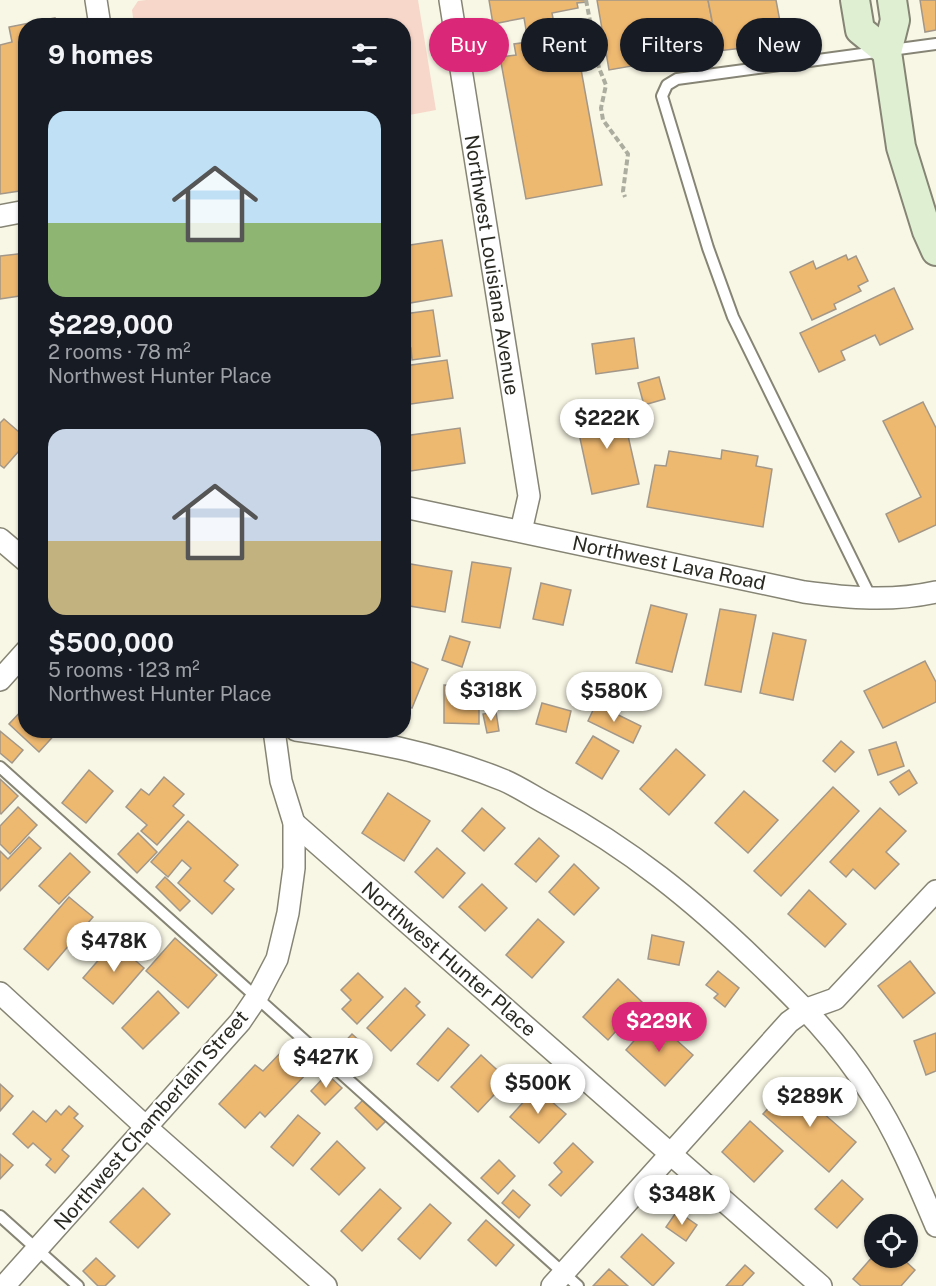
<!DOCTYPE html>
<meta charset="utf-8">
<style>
:root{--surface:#171b24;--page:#242831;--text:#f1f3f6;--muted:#9ea1a6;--accent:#db2777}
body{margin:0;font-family:"Public Sans",sans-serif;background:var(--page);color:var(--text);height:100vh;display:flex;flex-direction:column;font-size:22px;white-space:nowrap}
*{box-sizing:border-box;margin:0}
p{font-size:20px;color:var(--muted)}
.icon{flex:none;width:33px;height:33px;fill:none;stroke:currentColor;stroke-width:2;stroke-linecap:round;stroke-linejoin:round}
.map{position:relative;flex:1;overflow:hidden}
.sheet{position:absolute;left:18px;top:18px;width:393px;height:720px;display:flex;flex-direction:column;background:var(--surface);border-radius:24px;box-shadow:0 2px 4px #0004}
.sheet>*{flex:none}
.top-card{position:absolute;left:429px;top:18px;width:417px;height:54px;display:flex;gap:12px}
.fabs{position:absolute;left:864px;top:1214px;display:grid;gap:12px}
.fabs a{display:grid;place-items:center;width:54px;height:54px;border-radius:50%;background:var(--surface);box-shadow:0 2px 4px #0004;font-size:30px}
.price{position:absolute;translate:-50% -51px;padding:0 14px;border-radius:21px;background:#fff;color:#222;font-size:20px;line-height:39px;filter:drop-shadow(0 2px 3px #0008)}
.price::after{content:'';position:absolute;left:50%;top:36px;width:18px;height:14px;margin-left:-9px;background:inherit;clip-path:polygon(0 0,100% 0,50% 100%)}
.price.current{background:var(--accent);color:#fff}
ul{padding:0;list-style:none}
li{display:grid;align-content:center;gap:12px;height:318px;padding:0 30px}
li span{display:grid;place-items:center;height:186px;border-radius:18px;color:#555}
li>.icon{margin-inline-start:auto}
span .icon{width:108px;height:108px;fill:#fffc;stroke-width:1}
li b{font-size:26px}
h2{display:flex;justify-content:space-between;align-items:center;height:72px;padding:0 30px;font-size:26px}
.pill{padding:0 21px;border-radius:27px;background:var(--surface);box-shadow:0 2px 4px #0004;font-size:21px;line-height:54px}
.pill.current{background:var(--accent);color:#fff}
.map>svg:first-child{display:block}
</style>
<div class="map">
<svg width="936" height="1286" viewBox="0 0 936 1286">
<rect width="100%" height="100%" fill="#f8f7e5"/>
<polygon fill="#f7d7c9" points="146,0 418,0 436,110 404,116 404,26 134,25 132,10 138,1"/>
<g fill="#edb870" stroke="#a29789" stroke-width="1.5">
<polygon points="489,0 587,0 587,2 577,3 578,8 552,13 557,39 575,36 602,185 526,199 500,57 516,55 514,44 528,42 524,18 493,24"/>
<polygon points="597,0 708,0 718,51 609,70"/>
<polygon points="708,0 776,0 784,43 718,51"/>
<polygon points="920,0 936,0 936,30 925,32"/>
<polygon points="55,18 56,26 26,26 26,190 0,194 0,45 12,42 9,27"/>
<polygon points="442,240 452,296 404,304 404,246"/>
<polygon points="26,253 26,295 0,299 0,256"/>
<polygon points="846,255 848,260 856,256 868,281 858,286 861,291 834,304 836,309 812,320 790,272 813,261 816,269"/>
<polygon points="894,288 913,329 880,345 875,335 841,351 845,360 819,372 800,333"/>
<polygon points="433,310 440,356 412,360 411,348 404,349 404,314"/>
<polygon points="634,338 638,368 596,374 592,344"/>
<polygon points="447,360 453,398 404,405 404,366"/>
<polygon points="659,377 665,399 644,405 638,383"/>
<polygon points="923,402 936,428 936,525 899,542 886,514 921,497 883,421"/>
<polygon points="621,405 639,484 592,494 575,415"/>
<polygon points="4,419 26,438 26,443 4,468 0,465 0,423"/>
<polygon points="460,428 465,463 404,472 404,436"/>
<polygon points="722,450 758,456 756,466 772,469 763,527 647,507 655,465 666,466 669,451 721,459"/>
<polygon points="472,562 511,568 500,628 462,622"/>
<polygon points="405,563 452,571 445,612 404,605"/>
<polygon points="541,583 571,590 563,625 533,619"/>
<polygon points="651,605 687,614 672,672 636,663"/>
<polygon points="720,609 756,615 741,692 705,685"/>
<polygon points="773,633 806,640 793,700 760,693"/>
<polygon points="450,636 470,642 462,667 442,660"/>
<polygon points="404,659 428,669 412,708 404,705"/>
<polygon points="925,661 936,682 936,702 883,728 864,691"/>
<polygon points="444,685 499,686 499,705 479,704 479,724 444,723"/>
<polygon points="542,703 571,711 566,732 536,724"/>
<polygon points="596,704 641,726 633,743 588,721"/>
<polygon points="26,706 26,730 59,730 39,752 9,724"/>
<polygon points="496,712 499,731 487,733 483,714"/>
<polygon points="0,731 23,750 12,763 0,753"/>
<polygon points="593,736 619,751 602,779 576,763"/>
<polygon points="841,741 854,752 835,772 823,761"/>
<polygon points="896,742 904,766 878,775 869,750"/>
<polygon points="676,749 705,775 669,815 640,789"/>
<polygon points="89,770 113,791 86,823 62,803"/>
<polygon points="909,770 917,783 899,795 890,782"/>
<polygon points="164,777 184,794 173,806 184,815 157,845 141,831 147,825 126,807 141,789 149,795"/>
<polygon points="0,779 18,796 1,814 0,813"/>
<polygon points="833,787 859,811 781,896 754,871"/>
<polygon points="744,791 778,820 748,853 715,823"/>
<polygon points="388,793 430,821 404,861 362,833"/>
<polygon points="18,807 37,825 10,854 0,844 0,826"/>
<polygon points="482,808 505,828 484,851 462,831"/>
<polygon points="880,808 906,831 886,852 899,864 875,889 853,869 846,877 830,862"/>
<polygon points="188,821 238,865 224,881 234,889 212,914 178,883 191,868 182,860 168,877 151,862"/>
<polygon points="138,833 157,852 137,873 118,854"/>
<polygon points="29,837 41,848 0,891 0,851 8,859"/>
<polygon points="539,838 559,856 536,882 515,864"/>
<polygon points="437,848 465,873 443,898 415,872"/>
<polygon points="70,853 90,872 59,904 39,886"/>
<polygon points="574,864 599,888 574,915 549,892"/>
<polygon points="165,877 190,901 180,911 156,887"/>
<polygon points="482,884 507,908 485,931 459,907"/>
<polygon points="809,890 846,924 825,947 788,914"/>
<polygon points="69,897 93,917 48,970 24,949"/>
<polygon points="538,919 564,942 532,978 506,955"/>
<polygon points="652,935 684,942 679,965 648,959"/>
<polygon points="175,938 217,975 188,1008 146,971"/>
<polygon points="114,942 144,968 113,1004 83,978"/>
<polygon points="910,961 935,993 903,1018 878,986"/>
<polygon points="718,971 739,988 725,1007 714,998 718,994 706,985"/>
<polygon points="358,973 383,997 357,1024 342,1009 351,1000 341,990"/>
<polygon points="618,979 642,1002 608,1040 583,1017"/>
<polygon points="405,988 420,1002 416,1006 425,1015 391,1051 367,1028"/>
<polygon points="158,991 179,1013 143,1049 122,1028"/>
<polygon points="653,1019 693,1055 665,1086 626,1050"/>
<polygon points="448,1028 469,1045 438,1081 417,1064"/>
<polygon points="936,1033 936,1071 926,1075 914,1041"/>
<polygon points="352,1034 362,1043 358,1047 371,1060 360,1072 337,1050"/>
<polygon points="286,1047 310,1070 265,1117 260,1112 245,1128 219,1104 255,1065 263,1071"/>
<polygon points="481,1055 508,1080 478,1112 451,1087"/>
<polygon points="327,1074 342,1088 325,1105 311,1091"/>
<polygon points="0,1084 13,1096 0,1111"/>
<polygon points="790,1084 856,1142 829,1172 763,1114"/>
<polygon points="536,1088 566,1114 539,1143 510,1117"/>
<polygon points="366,1097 388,1119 377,1130 355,1108"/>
<polygon points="69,1106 78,1114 74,1118 83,1126 62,1150 69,1156 55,1173 46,1165 51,1159 33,1143 28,1148 13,1134 33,1111 46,1122 56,1110 61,1115"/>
<polygon points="298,1115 320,1133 293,1166 271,1147"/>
<polygon points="750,1121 783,1151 754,1182 722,1152"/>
<polygon points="337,1141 365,1168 339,1195 311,1169"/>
<polygon points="573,1143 593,1162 561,1196 549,1185 562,1172 554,1163"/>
<polygon points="0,1154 13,1165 0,1179"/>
<polygon points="499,1160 515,1176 498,1194 481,1178"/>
<polygon points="842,1180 863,1199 837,1228 815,1209"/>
<polygon points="143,1188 170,1214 138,1248 110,1222"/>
<polygon points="380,1189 401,1208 362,1251 341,1231"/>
<polygon points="513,1190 530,1205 519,1218 502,1203"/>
<polygon points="430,1204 451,1223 420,1259 398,1239"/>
<polygon points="677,1211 697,1225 686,1241 666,1227"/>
<polygon points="883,1216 892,1224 876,1224"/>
<polygon points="486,1220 514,1245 496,1266 468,1240"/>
<polygon points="874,1226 874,1240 867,1234"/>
<polygon points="642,1234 674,1263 653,1286 621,1257"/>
<polygon points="874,1255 874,1257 901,1257 915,1270 901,1286 861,1286 853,1279"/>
<polygon points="96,1258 115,1276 105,1286 98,1286 83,1271"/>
<polygon points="745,1265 754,1273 742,1286 726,1286"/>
<polygon points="609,1269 628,1286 593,1286"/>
</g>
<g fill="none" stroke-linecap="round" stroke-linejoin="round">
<g stroke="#868575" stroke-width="14">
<g id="lane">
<polyline points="871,598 733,317 708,248 662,96 667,85 677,79 936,44"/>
<polyline points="0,767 578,1286"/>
<polyline points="0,1216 78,1286"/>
</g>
</g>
<g stroke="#868575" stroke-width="24">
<g id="street">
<polyline points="96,0 100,26"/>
<polyline points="450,0 529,496 521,531"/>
<polyline points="0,216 26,211"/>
<path d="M404 507 804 592C849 598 891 602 936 592"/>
<polyline points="0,539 26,561"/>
<polyline points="0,680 26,651"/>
<path d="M296 730C367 740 437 753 503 780 520 787 535 798 551 806 630 849 693 900 757 962 799 1002 839 1042 870 1092 897 1133 917 1181 936 1226"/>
<polyline points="294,823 821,1286"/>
<polyline points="0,993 147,1128 326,1286"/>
<polyline points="4,1286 240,1022 257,997 277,959 288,913 294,868 294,823 281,781 274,730"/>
<polyline points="552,1286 789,1022 807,1009 835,999 936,891"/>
</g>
</g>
<g stroke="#868575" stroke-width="32">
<g id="secondary">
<polyline points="855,0 860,30 887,52"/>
<polyline points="892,0 895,20 887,52 901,147 927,231 936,251"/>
</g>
</g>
<polyline stroke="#adad9f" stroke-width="4" stroke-dasharray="6 3" stroke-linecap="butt" points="586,0 599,68 606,85 601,108 603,120 628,154 623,191 625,197"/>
<use href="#lane" stroke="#fff" stroke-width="10"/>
<use href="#street" stroke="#fff" stroke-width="21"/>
<use href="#secondary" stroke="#dfefd2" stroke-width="28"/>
</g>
<g text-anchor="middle" stroke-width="4.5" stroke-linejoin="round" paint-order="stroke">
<g font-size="20" fill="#2a2a23" stroke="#fff">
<text transform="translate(492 265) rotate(81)" y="7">Northwest Louisiana Avenue</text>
<text transform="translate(669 563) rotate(12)" y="7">Northwest Lava Road</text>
<text transform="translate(449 959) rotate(41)" y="7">Northwest Hunter Place</text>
<text transform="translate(151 1120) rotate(-49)" y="7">Northwest Chamberlain Street</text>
</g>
</g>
</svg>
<div class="fabs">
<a><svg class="icon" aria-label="locate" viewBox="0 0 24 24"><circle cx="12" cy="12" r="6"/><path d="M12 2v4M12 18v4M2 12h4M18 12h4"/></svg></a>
</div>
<b class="price" style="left:607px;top:450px">$222K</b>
<b class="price" style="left:491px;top:722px">$318K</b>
<b class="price" style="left:614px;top:723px">$580K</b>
<b class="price" style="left:114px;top:973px">$478K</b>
<b class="price current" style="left:659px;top:1053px">$229K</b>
<b class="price" style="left:326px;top:1089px">$427K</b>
<b class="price" style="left:538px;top:1115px">$500K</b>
<b class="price" style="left:810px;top:1128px">$289K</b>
<b class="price" style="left:682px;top:1226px">$348K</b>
<div class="top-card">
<a class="pill current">Buy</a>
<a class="pill">Rent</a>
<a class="pill">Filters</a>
<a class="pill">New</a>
</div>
<section class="sheet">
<h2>9 homes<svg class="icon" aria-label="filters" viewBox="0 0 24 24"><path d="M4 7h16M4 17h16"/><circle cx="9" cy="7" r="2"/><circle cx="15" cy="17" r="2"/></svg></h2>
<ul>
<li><span style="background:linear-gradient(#bfe0f5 60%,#8fb573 0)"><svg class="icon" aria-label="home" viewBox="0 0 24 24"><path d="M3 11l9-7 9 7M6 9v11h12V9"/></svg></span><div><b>$229,000</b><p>2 rooms · 78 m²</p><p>Northwest Hunter Place</p></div></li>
<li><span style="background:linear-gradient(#c9d6e8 60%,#c2b280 0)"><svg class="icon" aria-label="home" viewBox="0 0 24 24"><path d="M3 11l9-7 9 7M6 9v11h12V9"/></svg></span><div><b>$500,000</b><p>5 rooms · 123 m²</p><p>Northwest Hunter Place</p></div></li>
</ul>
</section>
</div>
